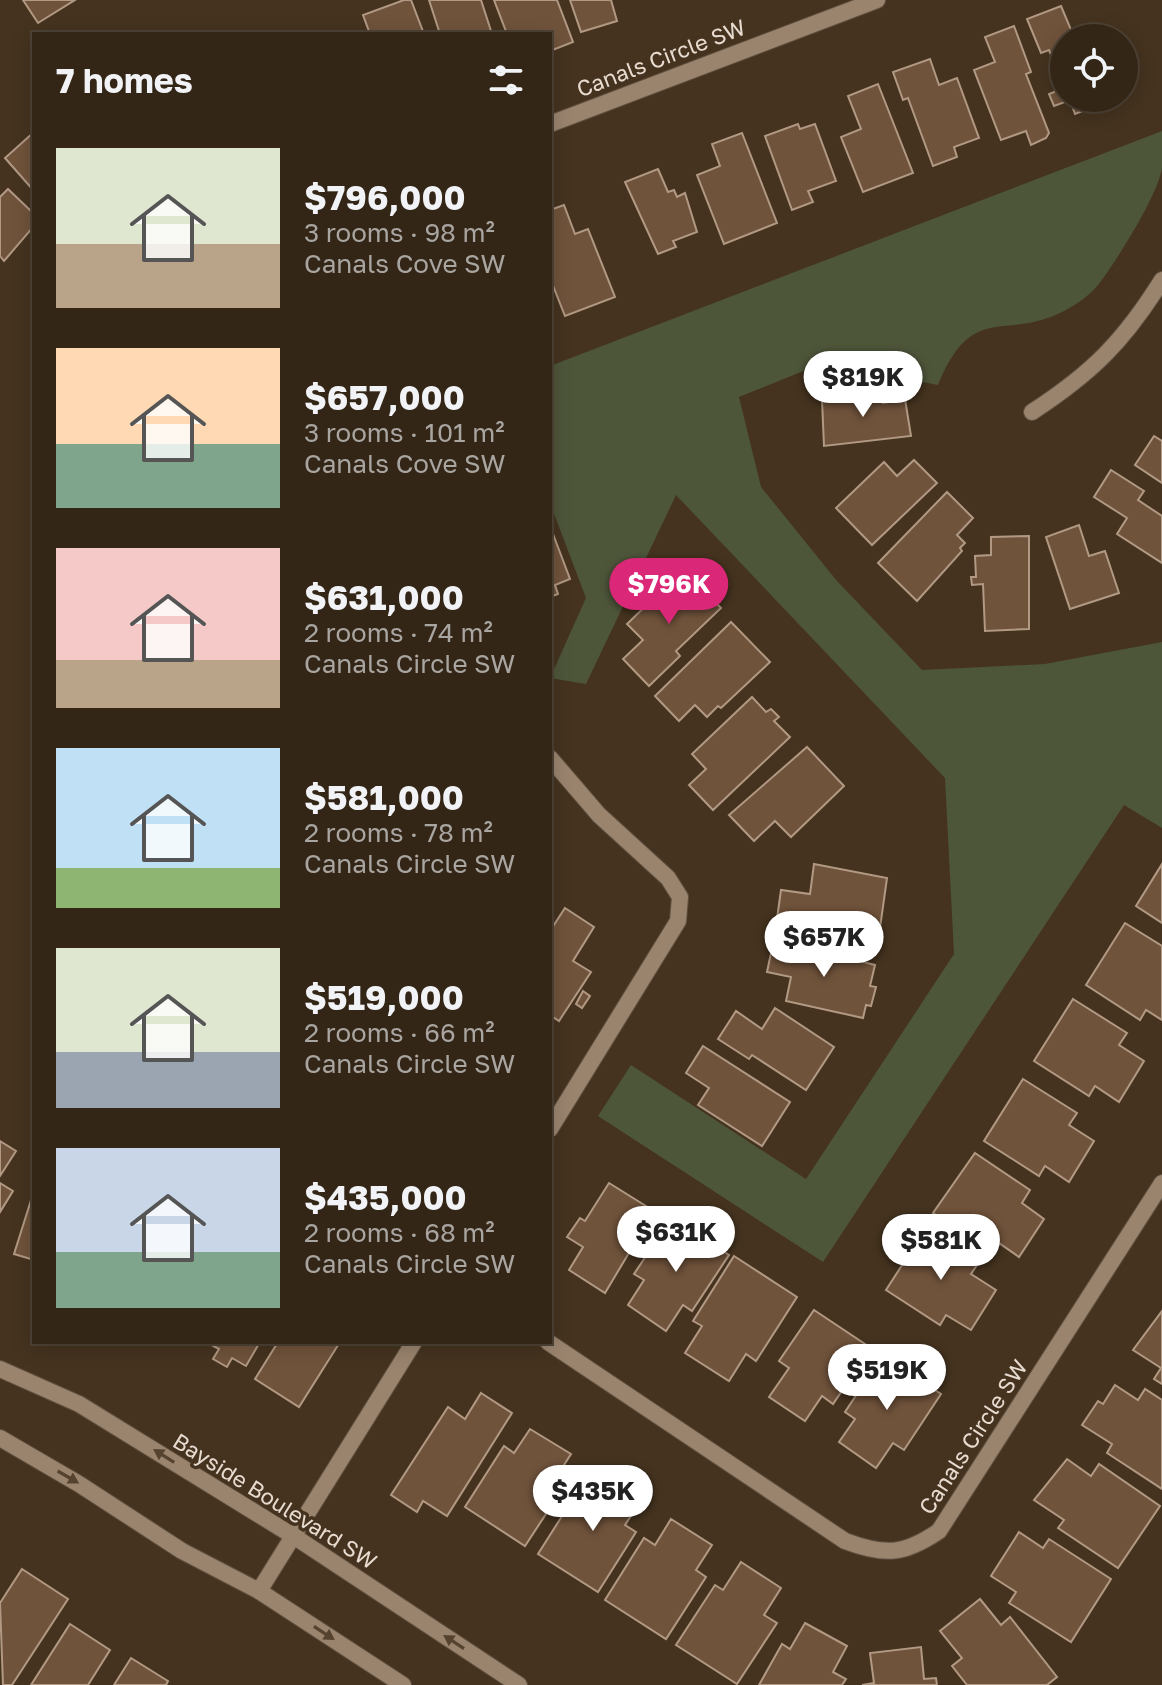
<!DOCTYPE html>
<meta charset="utf-8">
<style>
:root{--surface:#342617;--page:#3c2e20;--text:#f1f3f6;--muted:#a9a5a1;--line:#4e4336;--accent:#db2777}
body{margin:0;font-family:"Golos Text",sans-serif;background:var(--page);color:var(--text);height:100vh;display:flex;flex-direction:column;font-size:30px;white-space:nowrap}
*{box-sizing:border-box;margin:0}
p{font-size:26px;color:var(--muted)}
.icon{flex:none;width:44px;height:44px;fill:none;stroke:currentColor;stroke-width:2;stroke-linecap:round;stroke-linejoin:round}
.map{position:relative;flex:1;overflow:hidden}
.sheet{position:absolute;left:32px;top:32px;width:520px;height:1312px;display:flex;flex-direction:column;background:var(--surface);border-radius:0px;box-shadow:0 4px 20px #0003,0 0 0 2px var(--line)}
.sheet>*{flex:none}
.controls{position:absolute;left:1050px;top:24px;display:grid;gap:16px}
.controls a{display:grid;place-items:center;width:88px;height:88px;border-radius:50%;background:var(--surface);box-shadow:0 4px 20px #0003,0 0 0 2px var(--line);font-size:40px}
.price{position:absolute;translate:-50% -68px;padding:0 18px;border-radius:28px;background:#fff;color:#222;font-size:26px;line-height:52px;filter:drop-shadow(0 2px 4px #0008)}
.price::after{content:'';position:absolute;left:50%;top:48px;width:24px;height:18px;margin-left:-12px;background:inherit;clip-path:polygon(0 0,100% 0,50% 100%)}
.price.on{background:var(--accent);color:#fff}
ul{padding:0;list-style:none}
li{display:flex;align-items:center;gap:24px;height:200px;padding:0 24px}
li span{display:grid;place-items:center;flex:none;width:224px;height:160px;border-radius:0px;color:#555}
li>.icon{margin-inline-start:auto}
span .icon{width:96px;height:96px;fill:#fffc;stroke-width:1}
li b{font-size:34px}
h2{display:flex;justify-content:space-between;align-items:center;height:96px;padding:0 24px;font-size:34px}
.map>svg:first-child{display:block}
</style>
<div class="map">
<svg width="1162" height="1685" viewBox="0 0 1162 1685">
<rect width="100%" height="100%" fill="#45331f"/>
<path fill="#4e563a" d="M1162 131C1162 143 1162 156 1162 168 1158 195 1116 262 1098 285 1090 295 1076 305 1064 311 1004 342 973 300 938 385L823 363 739 397 761 487 837 581 922 670 1045 664 1162 642V828L1124 805 823 1262 598 1116 631 1065 806 1179 954 954 945 778 676 495 586 684 550 678 586 598 550 503V366Z"/>
<g fill="#70533b" stroke="#b19984" stroke-width="2">
<polygon points="23,0 75,0 38,23"/>
<polygon points="404,0 411,0 424,34 370,34 363,15"/>
<polygon points="429,0 481,0 492,34 440,34"/>
<polygon points="494,0 557,0 573,42 550,51 550,34 507,34"/>
<polygon points="570,0 611,0 617,21 581,32"/>
<polygon points="1061,6 1074,37 1101,26 1106,38 1064,38 1064,86 1049,50 1041,53 1027,19"/>
<polygon points="1014,26 1031,72 1026,74 1049,133 1046,138 1031,145 1026,131 1001,140 974,70 995,62 985,37"/>
<polygon points="930,59 939,85 957,78 979,138 954,147 957,157 933,166 908,98 903,100 893,72"/>
<polygon points="878,84 913,173 863,192 841,137 861,129 848,96"/>
<polygon points="1064,88 1064,98 1116,98 1075,114 1070,100 1054,106 1049,94"/>
<polygon points="798,124 800,129 815,124 836,181 808,191 813,202 792,210 765,136"/>
<polygon points="34,132 34,191 5,158"/>
<polygon points="742,133 777,223 724,244 697,175 720,166 712,144"/>
<polygon points="658,169 668,192 674,190 677,197 685,193 697,232 673,241 676,247 658,254 625,182"/>
<polygon points="8,189 34,214 34,226 4,261 0,256 0,197"/>
<polygon points="564,205 575,234 588,229 615,297 565,316 550,278 550,210"/>
<polygon points="874,388 875,393 881,392 883,403 905,399 911,436 824,446 822,400"/>
<polygon points="1154,436 1162,441 1162,483 1135,465"/>
<polygon points="914,460 937,483 872,545 836,508 884,462 897,476"/>
<polygon points="1111,470 1144,491 1138,500 1162,516 1162,563 1117,534 1127,518 1094,497"/>
<polygon points="947,492 973,518 957,535 965,543 960,548 962,551 917,601 878,563"/>
<polygon points="1079,525 1089,556 1105,551 1119,593 1070,609 1046,537"/>
<polygon points="550,526 570,579 555,585 558,594 550,597"/>
<polygon points="1029,536 1029,629 985,631 983,584 972,585 971,577 976,577 975,556 991,555 991,537"/>
<polygon points="684,569 721,608 676,651 680,656 649,686 623,659 643,640 627,624"/>
<polygon points="731,622 770,662 721,708 718,706 707,717 695,705 679,721 655,696"/>
<polygon points="752,697 766,712 771,709 779,717 774,721 790,737 713,810 689,785 706,769 692,754"/>
<polygon points="807,747 844,786 791,837 775,821 754,841 729,815"/>
<polygon points="814,864 887,878 879,935 815,925 814,932 776,926 781,890 810,894"/>
<polygon points="1162,864 1162,923 1136,906"/>
<polygon points="565,908 594,927 573,961 591,972 559,1021 550,1015 550,931"/>
<polygon points="1125,923 1162,946 1162,1020 1146,1010 1140,1020 1086,985"/>
<polygon points="774,939 875,965 870,986 876,987 871,1006 866,1005 863,1018 786,1001 791,977 767,972"/>
<polygon points="583,991 590,996 582,1008 576,1004"/>
<polygon points="1073,999 1127,1033 1119,1045 1144,1061 1119,1102 1095,1086 1089,1096 1034,1061"/>
<polygon points="775,1008 834,1047 806,1090 752,1055 749,1059 718,1039 736,1011 762,1029"/>
<polygon points="703,1046 790,1102 762,1146 698,1105 709,1088 686,1073"/>
<polygon points="1023,1079 1077,1113 1069,1125 1094,1141 1069,1182 1045,1166 1039,1176 984,1141"/>
<polygon points="0,1141 16,1151 0,1176"/>
<polygon points="975,1153 1030,1190 1022,1203 1044,1219 1019,1257 996,1241 989,1251 933,1213"/>
<polygon points="0,1183 13,1191 0,1212"/>
<polygon points="609,1183 654,1211 605,1293 569,1270 583,1247 567,1237 580,1218 585,1221"/>
<polygon points="32,1197 34,1198 34,1260 14,1254"/>
<polygon points="672,1217 729,1255 692,1311 683,1305 666,1331 628,1305 644,1280 634,1274"/>
<polygon points="926,1228 979,1262 971,1274 996,1290 971,1330 946,1315 940,1325 886,1290"/>
<polygon points="734,1256 797,1297 756,1361 746,1354 729,1381 685,1353 702,1326 693,1321"/>
<polygon points="814,1310 871,1348 833,1404 822,1396 805,1421 769,1397 789,1368 779,1361"/>
<polygon points="1162,1311 1162,1384 1154,1379 1161,1368 1133,1350"/>
<polygon points="206,1342 260,1342 246,1366 232,1358 227,1367 213,1359 219,1349"/>
<polygon points="278,1342 340,1342 299,1407 255,1379"/>
<polygon points="883,1355 941,1394 904,1450 893,1443 876,1468 839,1442 855,1419 845,1412"/>
<polygon points="1115,1385 1138,1400 1145,1389 1162,1400 1162,1489 1107,1453 1112,1444 1082,1425 1098,1401 1103,1404"/>
<polygon points="481,1393 512,1413 447,1516 423,1501 417,1512 391,1495 448,1407 465,1419"/>
<polygon points="530,1429 571,1454 555,1479 565,1485 525,1546 465,1507 504,1446 514,1453"/>
<polygon points="1067,1459 1091,1476 1099,1464 1160,1506 1118,1568 1058,1528 1064,1520 1034,1500"/>
<polygon points="601,1472 642,1499 625,1525 636,1532 598,1592 538,1554 576,1494 584,1499"/>
<polygon points="671,1519 712,1545 696,1570 706,1577 666,1639 605,1600 644,1538 655,1545"/>
<polygon points="1019,1532 1043,1548 1049,1539 1111,1579 1071,1642 1009,1603 1016,1592 991,1576"/>
<polygon points="741,1562 781,1588 764,1615 777,1623 737,1684 676,1645 715,1585 723,1590"/>
<polygon points="22,1569 68,1599 12,1685 3,1685 0,1603"/>
<polygon points="980,1599 1001,1625 1010,1617 1057,1677 1047,1685 967,1685 952,1666 962,1658 940,1631"/>
<polygon points="805,1623 847,1646 833,1672 846,1679 842,1685 759,1685 782,1644 790,1649"/>
<polygon points="70,1624 110,1650 88,1685 31,1685"/>
<polygon points="921,1647 924,1679 936,1678 937,1685 862,1685 874,1683 870,1653"/>
<polygon points="131,1658 168,1681 166,1685 114,1685"/>
</g>
<g fill="none" stroke-linecap="round" stroke-linejoin="round">
<g stroke="#605040" stroke-width="18">
<g id="minor">
<polyline points="550,124 877,0"/>
<path d="M1032 412C1092 373 1124 341 1162 280"/>
<polyline points="550,758 599,815 668,878 680,897 678,921 550,1129"/>
<path d="M548 1342 845 1541C885 1556 904 1555 939 1531L1162 1183"/>
<polyline points="259,1591 414,1342"/>
</g>
</g>
<g stroke="#605040" stroke-width="18">
<g id="tertiary">
<polyline points="0,1369 79,1404 295,1537 519,1685"/>
<polyline points="0,1438 79,1484 182,1551 259,1591 403,1685"/>
</g>
</g>
<use href="#minor" stroke="#9a846e" stroke-width="16"/>
<use href="#tertiary" stroke="#9a846e" stroke-width="16"/>
</g>
<defs><path id="oneway-solid" d="M-6-.8H1V-3.2L6.5 0L1 3.2V.8H-6Z" transform="scale(2)"/></defs>
<g fill="#56432f">
<use href="#oneway-solid" transform="translate(164 1456) rotate(-148)"/>
<use href="#oneway-solid" transform="translate(68 1477) rotate(30)"/>
<use href="#oneway-solid" transform="translate(324 1633) rotate(33)"/>
<use href="#oneway-solid" transform="translate(454 1642) rotate(-147)"/>
</g>
<g text-anchor="middle" stroke-width="7" stroke-linejoin="round" paint-order="stroke">
<g font-size="22" fill="#e8dcd1" stroke="#45331f">
<text transform="translate(661 58) rotate(-21)" y="8">Canals Circle SW</text>
<text transform="translate(973 1437) rotate(-57)" y="8">Canals Circle SW</text>
<text transform="translate(275 1501) rotate(32)" y="8">Bayside Boulevard SW</text>
</g>
</g>
</svg>
<div class="controls">
<a><svg class="icon" aria-label="locate" viewBox="0 0 24 24"><circle cx="12" cy="12" r="6"/><path d="M12 2v4M12 18v4M2 12h4M18 12h4"/></svg></a>
</div>
<b class="price" style="left:863px;top:419px">$819K</b>
<b class="price on" style="left:669px;top:626px">$796K</b>
<b class="price" style="left:824px;top:979px">$657K</b>
<b class="price" style="left:676px;top:1274px">$631K</b>
<b class="price" style="left:941px;top:1282px">$581K</b>
<b class="price" style="left:887px;top:1412px">$519K</b>
<b class="price" style="left:593px;top:1533px">$435K</b>
<section class="sheet">
<h2>7 homes<svg class="icon" aria-label="filters" viewBox="0 0 24 24"><path d="M4 7h16M4 17h16"/><circle cx="9" cy="7" r="2"/><circle cx="15" cy="17" r="2"/></svg></h2>
<ul>
<li><span style="background:linear-gradient(#dfe7d0 60%,#b9a48a 0)"><svg class="icon" aria-label="home" viewBox="0 0 24 24"><path d="M3 11l9-7 9 7M6 9v11h12V9"/></svg></span><div><b>$796,000</b><p>3 rooms · 98 m²</p><p>Canals Cove SW</p></div></li>
<li><span style="background:linear-gradient(#ffd9b3 60%,#7fa58c 0)"><svg class="icon" aria-label="home" viewBox="0 0 24 24"><path d="M3 11l9-7 9 7M6 9v11h12V9"/></svg></span><div><b>$657,000</b><p>3 rooms · 101 m²</p><p>Canals Cove SW</p></div></li>
<li><span style="background:linear-gradient(#f6c9c9 70%,#b9a48a 0)"><svg class="icon" aria-label="home" viewBox="0 0 24 24"><path d="M3 11l9-7 9 7M6 9v11h12V9"/></svg></span><div><b>$631,000</b><p>2 rooms · 74 m²</p><p>Canals Circle SW</p></div></li>
<li><span style="background:linear-gradient(#bfe0f5 75%,#8fb573 0)"><svg class="icon" aria-label="home" viewBox="0 0 24 24"><path d="M3 11l9-7 9 7M6 9v11h12V9"/></svg></span><div><b>$581,000</b><p>2 rooms · 78 m²</p><p>Canals Circle SW</p></div></li>
<li><span style="background:linear-gradient(#dfe7d0 65%,#9aa5b1 0)"><svg class="icon" aria-label="home" viewBox="0 0 24 24"><path d="M3 11l9-7 9 7M6 9v11h12V9"/></svg></span><div><b>$519,000</b><p>2 rooms · 66 m²</p><p>Canals Circle SW</p></div></li>
<li><span style="background:linear-gradient(#c9d6e8 65%,#7fa58c 0)"><svg class="icon" aria-label="home" viewBox="0 0 24 24"><path d="M3 11l9-7 9 7M6 9v11h12V9"/></svg></span><div><b>$435,000</b><p>2 rooms · 68 m²</p><p>Canals Circle SW</p></div></li>
</ul>
</section>
</div>
